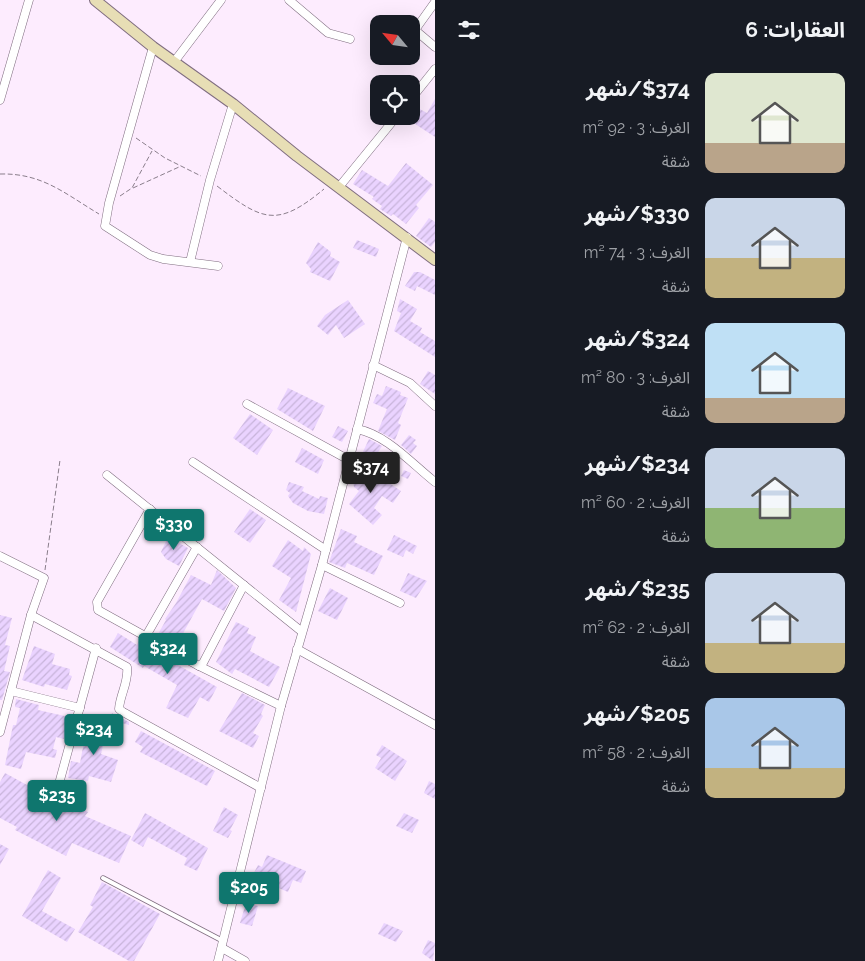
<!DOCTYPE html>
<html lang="ar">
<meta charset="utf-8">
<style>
:root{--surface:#171b24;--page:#20242c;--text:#f1f3f6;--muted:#9ea1a6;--accent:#0f766e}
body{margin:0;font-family:Raleway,"Noto Sans Arabic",sans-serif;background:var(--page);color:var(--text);direction:rtl;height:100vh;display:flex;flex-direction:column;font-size:19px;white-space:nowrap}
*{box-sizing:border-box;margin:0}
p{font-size:16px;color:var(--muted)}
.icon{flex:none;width:28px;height:28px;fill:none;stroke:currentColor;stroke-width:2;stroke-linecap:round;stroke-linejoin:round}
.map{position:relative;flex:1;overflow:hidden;direction:ltr}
.sheet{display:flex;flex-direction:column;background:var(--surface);width:430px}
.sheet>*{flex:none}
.needle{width:32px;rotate:299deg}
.controls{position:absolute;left:370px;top:15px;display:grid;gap:10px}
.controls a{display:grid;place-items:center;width:50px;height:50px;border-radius:10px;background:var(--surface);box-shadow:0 5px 20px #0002;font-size:25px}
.price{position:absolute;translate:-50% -42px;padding:0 11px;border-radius:5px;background:var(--accent);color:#fff;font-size:16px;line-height:32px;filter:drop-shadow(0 1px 2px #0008)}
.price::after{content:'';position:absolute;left:50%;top:30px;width:15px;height:11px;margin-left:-8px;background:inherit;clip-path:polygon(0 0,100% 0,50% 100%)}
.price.active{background:#222;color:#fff}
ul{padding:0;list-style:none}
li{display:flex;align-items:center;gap:15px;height:125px;padding:0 20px}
li span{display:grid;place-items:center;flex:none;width:140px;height:100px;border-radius:10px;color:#555}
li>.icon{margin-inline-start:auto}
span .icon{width:60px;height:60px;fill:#fffc;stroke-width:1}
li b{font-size:21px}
h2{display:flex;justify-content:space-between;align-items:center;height:60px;padding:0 20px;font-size:21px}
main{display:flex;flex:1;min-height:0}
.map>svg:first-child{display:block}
</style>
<main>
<section class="sheet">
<h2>العقارات: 6<svg class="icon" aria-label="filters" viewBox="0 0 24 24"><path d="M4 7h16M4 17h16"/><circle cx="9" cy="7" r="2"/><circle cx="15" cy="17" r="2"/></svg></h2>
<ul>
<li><span style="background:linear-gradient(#dfe7d0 70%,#b9a48a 0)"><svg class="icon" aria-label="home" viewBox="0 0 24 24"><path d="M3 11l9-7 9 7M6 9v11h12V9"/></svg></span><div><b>$374/شهر</b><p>الغرف: 3 · 92 m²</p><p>شقة</p></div></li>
<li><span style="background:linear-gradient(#c9d6e8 60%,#c2b280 0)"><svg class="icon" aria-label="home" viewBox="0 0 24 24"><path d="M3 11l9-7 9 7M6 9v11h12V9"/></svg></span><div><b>$330/شهر</b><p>الغرف: 3 · 74 m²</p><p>شقة</p></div></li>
<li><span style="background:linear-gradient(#bfe0f5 75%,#b9a48a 0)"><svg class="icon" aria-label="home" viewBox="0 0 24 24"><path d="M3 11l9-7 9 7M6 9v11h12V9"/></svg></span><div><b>$324/شهر</b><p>الغرف: 3 · 80 m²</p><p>شقة</p></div></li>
<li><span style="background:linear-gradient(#c9d6e8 60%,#8fb573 0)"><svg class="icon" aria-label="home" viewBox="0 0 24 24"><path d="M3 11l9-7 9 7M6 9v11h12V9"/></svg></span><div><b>$234/شهر</b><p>الغرف: 2 · 60 m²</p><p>شقة</p></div></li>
<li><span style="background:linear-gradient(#c9d6e8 70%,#c2b280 0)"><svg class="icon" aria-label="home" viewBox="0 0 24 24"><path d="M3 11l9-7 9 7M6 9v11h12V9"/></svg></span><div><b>$235/شهر</b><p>الغرف: 2 · 62 m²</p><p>شقة</p></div></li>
<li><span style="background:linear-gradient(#a9c7e8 70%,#c2b280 0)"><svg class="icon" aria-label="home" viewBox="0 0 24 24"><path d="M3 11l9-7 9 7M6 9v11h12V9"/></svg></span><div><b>$205/شهر</b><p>الغرف: 2 · 58 m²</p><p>شقة</p></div></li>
</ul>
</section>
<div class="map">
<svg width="435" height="961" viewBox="0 0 435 961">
<defs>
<pattern id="building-hatch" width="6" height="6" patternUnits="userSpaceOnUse" patternTransform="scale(1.25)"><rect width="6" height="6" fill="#ead3ff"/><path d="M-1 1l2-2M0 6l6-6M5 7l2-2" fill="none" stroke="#c8b4da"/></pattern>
</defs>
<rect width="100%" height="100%" fill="#fdecfe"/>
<g fill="url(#building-hatch)">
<polygon points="435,99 435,137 403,116 411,116 414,106 427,113"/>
<polygon points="406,163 433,185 416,205 419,208 406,224 393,214 391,216 380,209 382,206 372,199 374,197 353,184 362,170 388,186"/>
<polygon points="429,218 435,222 435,242 431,247 416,236"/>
<polygon points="357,240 379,249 376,257 353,248"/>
<polygon points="318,242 331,252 330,256 340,262 330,281 310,272 311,269 306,263"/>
<polygon points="414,272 420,272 435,280 435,295 417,286 415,291 405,286"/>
<polygon points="400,299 417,309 410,321 422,328 420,332 435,341 435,357 394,331 401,313 397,311"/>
<polygon points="348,300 365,324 344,338 336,325 328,335 317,326 325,315"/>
<polygon points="428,371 435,375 435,394 420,384"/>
<polygon points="386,386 401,392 400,395 408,398 398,423 401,425 395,440 378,431 387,409 373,403 377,394 382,396"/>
<polygon points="288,388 325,406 313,431 277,409"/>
<polygon points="250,414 273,430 257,455 233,438"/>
<polygon points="338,426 348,431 342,442 332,437"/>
<polygon points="409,435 416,440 413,443 417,446 411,454 401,445"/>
<polygon points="369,439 382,446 372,462 361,456"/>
<polygon points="302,448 324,460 318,474 295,462"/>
<polygon points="362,465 401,491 393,503 382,496 374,508 382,515 373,525 349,504 359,491 354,487 353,481"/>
<polygon points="404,470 411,473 408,479 401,476"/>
<polygon points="289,482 304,487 302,491 319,499 320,496 328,498 324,514 308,511 293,503 288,496 290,493 286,490"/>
<polygon points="250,509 266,520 250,543 234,532"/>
<polygon points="341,529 357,536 354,542 383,556 374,575 347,563 345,568 329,562"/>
<polygon points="394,535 417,546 413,554 406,550 403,557 387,550"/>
<polygon points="168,537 188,548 179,566 166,559 161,552"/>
<polygon points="288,540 303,551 304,547 311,554 296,612 279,600 291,578 272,566"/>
<polygon points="217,570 236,588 224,611 202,599 176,646 157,636 166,620 165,619 176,603 191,575 211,585"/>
<polygon points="408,573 427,581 416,598 400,591"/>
<polygon points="330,588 348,598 337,620 318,611"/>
<polygon points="0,615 12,618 5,645 10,646 4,671 10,672 2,700 0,700"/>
<polygon points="236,622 249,628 247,633 256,637 250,651 280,667 269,687 235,669 232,674 216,662"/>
<polygon points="118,633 137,645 139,641 157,653 158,651 170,658 169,660 217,687 209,702 200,697 188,718 166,708 177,685 144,666 143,668 110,647"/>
<polygon points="34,646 55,654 52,664 70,669 69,675 72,676 67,690 45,684 44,687 22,680"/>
<polygon points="242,693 265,705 261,714 263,716 253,733 259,736 253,748 219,731"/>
<polygon points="16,699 39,705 38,710 69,717 64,739 56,737 53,749 57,750 55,758 26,752 21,769 5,765 13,725 16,725 20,708 15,707"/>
<polygon points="112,713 129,722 129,725 122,723 121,727 109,724"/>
<polygon points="88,721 112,726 109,738 105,737 101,754 118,760 111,782 89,776 88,781 68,778 71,761 80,763"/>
<polygon points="141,731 215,771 207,786 140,752 143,747 135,742"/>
<polygon points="382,745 407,761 395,781 375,768 381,758 376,755"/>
<polygon points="5,773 38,791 36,795 51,803 57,796 88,812 85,816 131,836 119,863 72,843 66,856 15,830 17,827 0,818 0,782"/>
<polygon points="429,781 435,784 435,799 424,793"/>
<polygon points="224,807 238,815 230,830 232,831 228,838 213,831"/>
<polygon points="145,813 208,848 197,871 184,865 187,858 148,837 143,847 131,840"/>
<polygon points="404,813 419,820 412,833 396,826"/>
<polygon points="0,844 9,849 0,865"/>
<polygon points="267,855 306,871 301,883 293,880 288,892 252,877 258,865 262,867"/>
<polygon points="48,870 61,878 42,911 75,929 67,942 22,916"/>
<polygon points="102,882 160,914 134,961 129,961 78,932 93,907 90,905"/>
<polygon points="246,903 258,906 252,926 240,923"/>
<polygon points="384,923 403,931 396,942 378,934"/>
<polygon points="428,940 435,943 433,961 422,953"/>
</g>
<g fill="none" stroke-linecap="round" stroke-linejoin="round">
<g stroke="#806e81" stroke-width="5.5">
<polyline id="service" points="103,878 223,941"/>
</g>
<g stroke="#806e81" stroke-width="9">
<g id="minor">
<polyline points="289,0 328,33 350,39"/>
<polyline points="435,2 415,30 435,47"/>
<polyline points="153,47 109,203 105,226 150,255 163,259 218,266"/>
<polyline points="174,62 221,0"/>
<polyline points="411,99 435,69"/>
<polyline points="0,100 29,0"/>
<polyline points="339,187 397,116"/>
<polyline points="190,262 210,180 233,104"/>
<polyline points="373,365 410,383 435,406"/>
<polyline points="247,404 349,460"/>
<path d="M357 429C387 435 411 463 435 482"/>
<polyline points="193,462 326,550"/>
<polyline points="107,475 301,631"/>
<polyline points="150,509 97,602 98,610 199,666 203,663 244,585"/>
<polyline points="0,556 44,578 31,615 0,732"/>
<polyline points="322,565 400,603"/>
<path d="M31 615 127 667C129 682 120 694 119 709L123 712 261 788"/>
<polyline points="146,636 197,547"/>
<polyline points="297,649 435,725"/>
<polyline points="199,666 281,706"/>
<polyline points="11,691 80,708"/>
<polyline points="57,791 96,648"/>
<polyline points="222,948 245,961"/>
<polyline points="218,961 281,706 322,565 407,237"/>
</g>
</g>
<g stroke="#806e81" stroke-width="12">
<polyline id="secondary" points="95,0 153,47 233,104 297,156 435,260"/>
</g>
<g stroke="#8a7e8b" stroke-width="1" stroke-dasharray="5 2.5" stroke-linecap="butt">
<polyline points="136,138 165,158 201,176"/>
<path d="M0 174C42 173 64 193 99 214"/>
<path d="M217 186C263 221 277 228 324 189"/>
<polyline points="133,188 179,167"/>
<polyline points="120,196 132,188 152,151"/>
<polyline points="45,570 60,460"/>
</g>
<use href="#service" stroke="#fff" stroke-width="4"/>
<use href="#minor" stroke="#fff" stroke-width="8"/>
<use href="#secondary" stroke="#e7deb5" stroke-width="10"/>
</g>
</svg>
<div class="controls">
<a><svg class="needle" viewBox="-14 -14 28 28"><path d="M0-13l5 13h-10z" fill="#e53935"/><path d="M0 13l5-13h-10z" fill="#9ea1a6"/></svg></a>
<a><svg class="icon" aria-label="locate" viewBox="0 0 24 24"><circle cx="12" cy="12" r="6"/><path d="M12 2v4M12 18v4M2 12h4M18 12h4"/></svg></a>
</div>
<b class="price active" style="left:371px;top:494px">$374</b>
<b class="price" style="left:174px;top:551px">$330</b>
<b class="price" style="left:168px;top:675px">$324</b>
<b class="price" style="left:94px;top:756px">$234</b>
<b class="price" style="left:57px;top:822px">$235</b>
<b class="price" style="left:249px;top:914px">$205</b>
</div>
</main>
